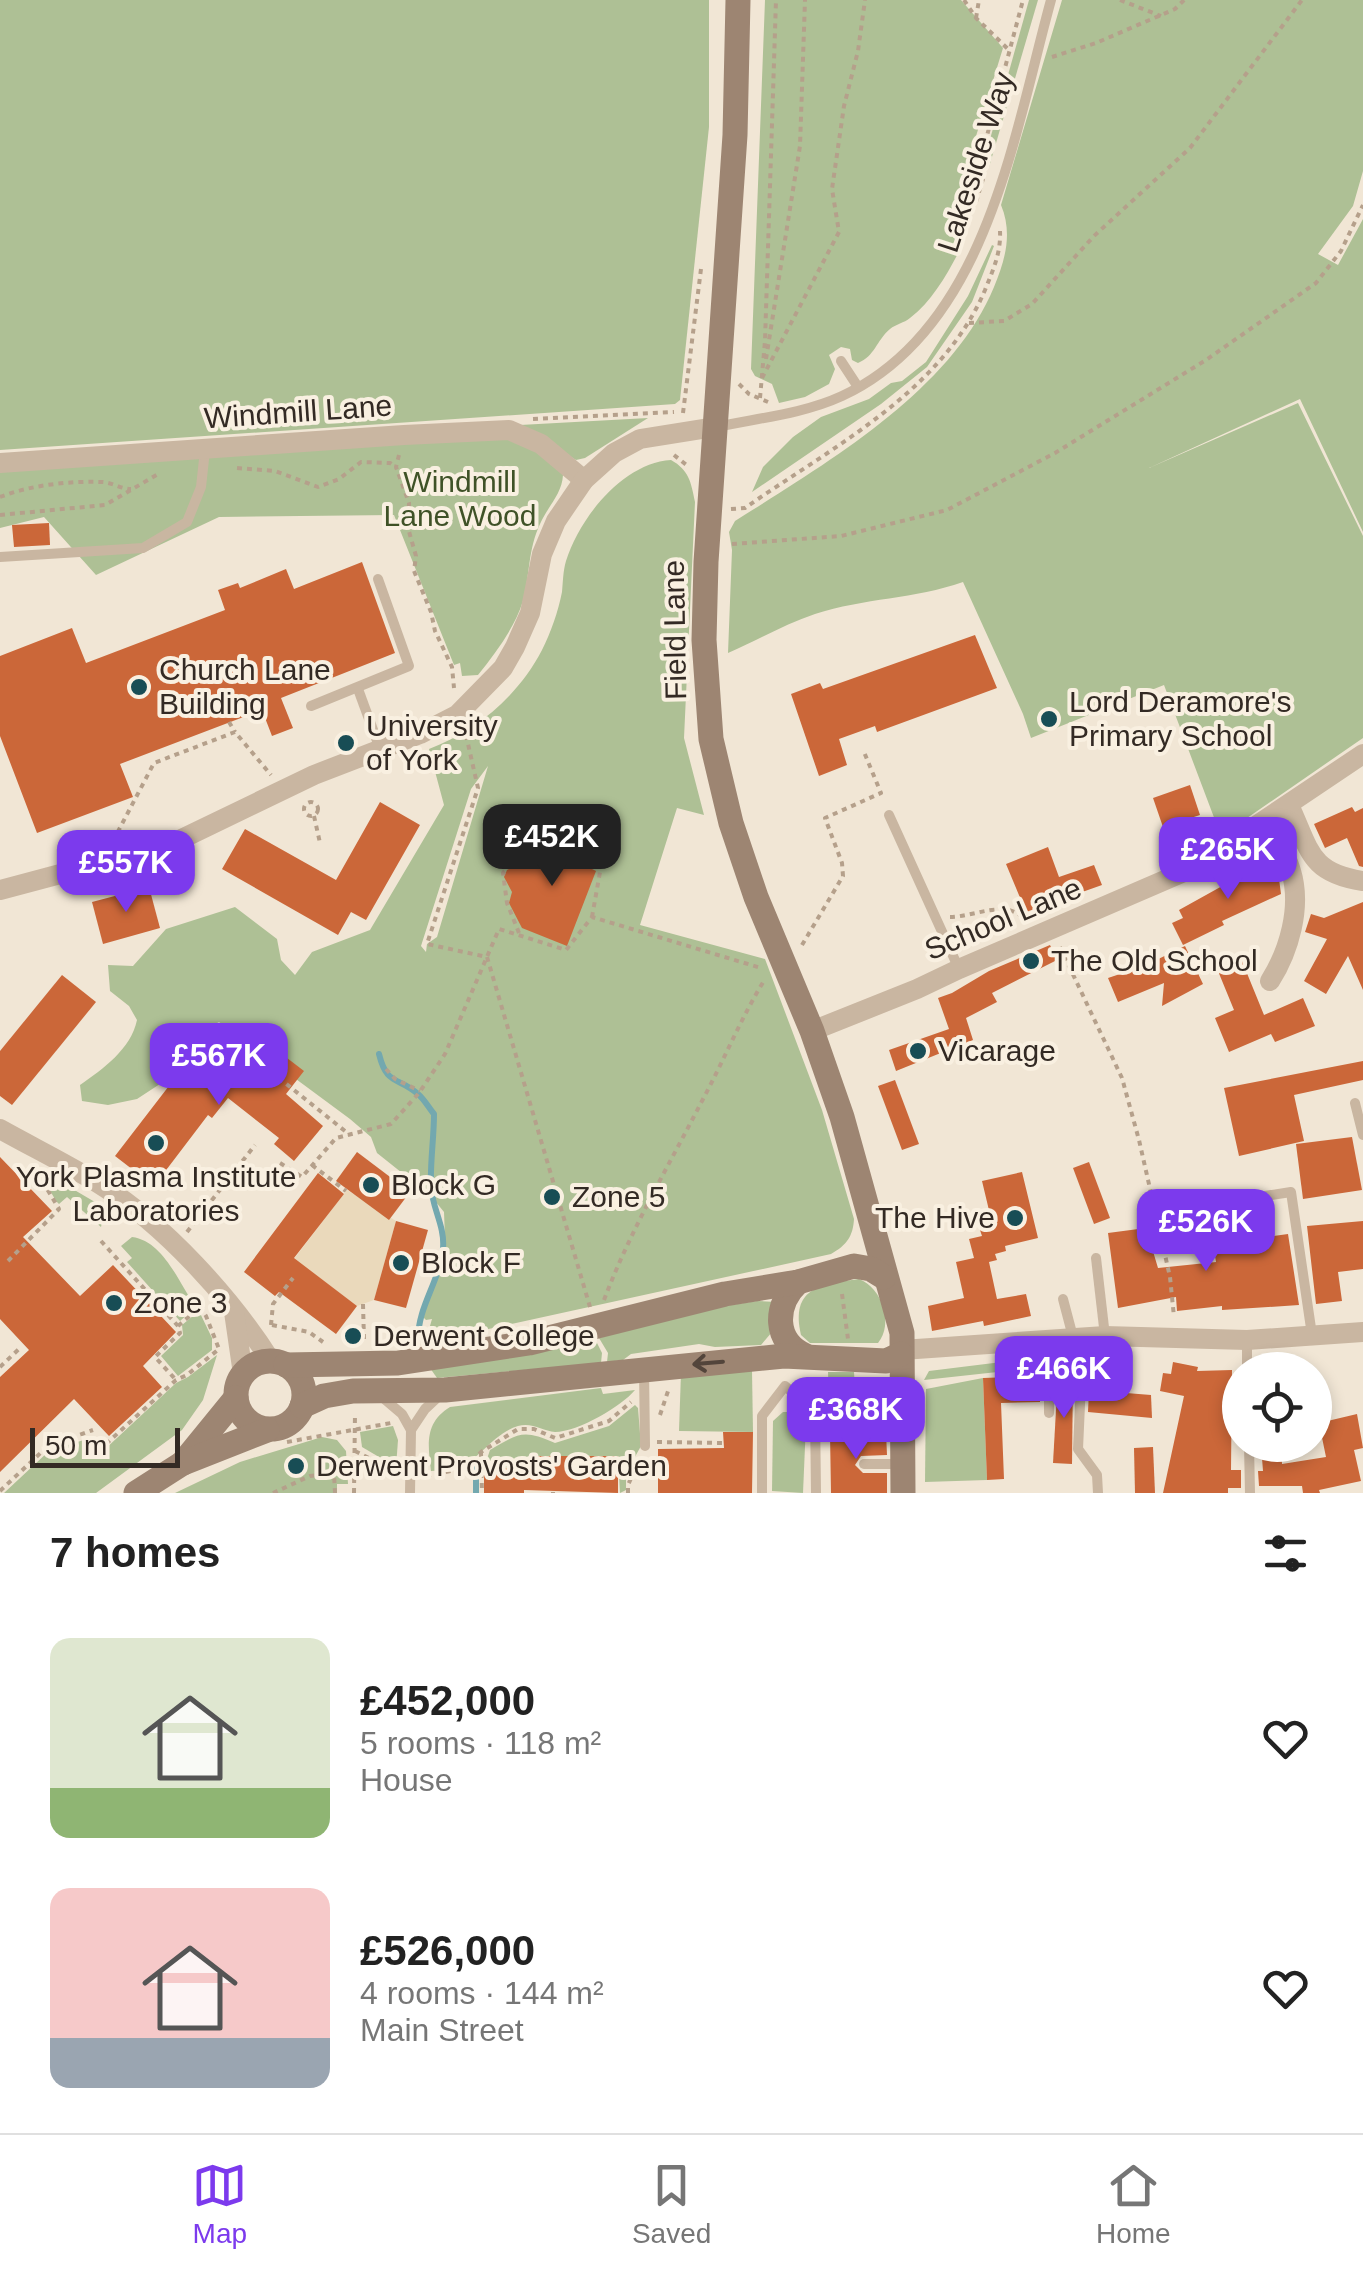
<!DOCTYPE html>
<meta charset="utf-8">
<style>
:root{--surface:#fff;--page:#f6f6f6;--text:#222;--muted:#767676;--line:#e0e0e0;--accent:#7c3aed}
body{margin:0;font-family:Helvetica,sans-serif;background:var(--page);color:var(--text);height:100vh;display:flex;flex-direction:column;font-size:38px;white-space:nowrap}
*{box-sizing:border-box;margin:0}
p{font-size:32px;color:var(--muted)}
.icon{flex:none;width:55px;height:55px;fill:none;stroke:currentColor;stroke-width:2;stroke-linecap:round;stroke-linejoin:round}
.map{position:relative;height:1493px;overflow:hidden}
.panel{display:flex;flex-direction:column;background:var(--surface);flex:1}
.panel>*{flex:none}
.fabs{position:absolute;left:1222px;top:1352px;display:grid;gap:20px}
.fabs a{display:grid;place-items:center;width:110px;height:110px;border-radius:50%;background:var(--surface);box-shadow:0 5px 15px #0003;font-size:50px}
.scale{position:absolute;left:30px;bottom:25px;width:150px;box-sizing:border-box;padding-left:10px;border:5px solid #332a24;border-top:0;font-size:28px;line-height:35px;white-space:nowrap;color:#332a24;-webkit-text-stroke:8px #f9f0e1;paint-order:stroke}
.price{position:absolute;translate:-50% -85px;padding:0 22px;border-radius:20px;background:var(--accent);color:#fff;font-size:32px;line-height:65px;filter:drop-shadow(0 2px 5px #0008)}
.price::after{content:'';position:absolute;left:50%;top:60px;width:30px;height:22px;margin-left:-15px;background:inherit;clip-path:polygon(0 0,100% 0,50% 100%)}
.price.current{background:#222;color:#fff}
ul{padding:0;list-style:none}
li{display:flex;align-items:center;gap:30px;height:250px;padding:0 50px}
li span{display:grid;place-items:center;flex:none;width:280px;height:200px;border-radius:20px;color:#555}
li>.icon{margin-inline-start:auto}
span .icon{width:120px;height:120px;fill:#fffc;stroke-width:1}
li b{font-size:42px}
h2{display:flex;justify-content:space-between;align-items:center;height:120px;padding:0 50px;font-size:42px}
.dock{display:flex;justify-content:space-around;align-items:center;height:140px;border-top:2px solid var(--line);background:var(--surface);font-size:28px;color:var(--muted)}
.dock a{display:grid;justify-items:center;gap:5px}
.dock .current{color:var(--accent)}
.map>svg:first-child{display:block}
</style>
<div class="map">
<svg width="1363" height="1493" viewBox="0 0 1363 1493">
<rect width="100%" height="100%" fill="#f1e6d5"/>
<g fill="#aec095" fill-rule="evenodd">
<polygon points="0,0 709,0 709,127 680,400 675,404 0,450"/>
<path d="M765 0H961L1003 48 973 146 974 170 960 209 957 228 965 240C951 267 935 299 910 318 904 323 896 324 890 329 876 341 875 356 858 363L852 360 850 349 841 347 829 355 835 369 829 384 805 397 779 403 772 384 755 376 751 369Z"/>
<polygon points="1029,0 1038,0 989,167 987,150"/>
<path d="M1062 0H1363V171L1353 206 1318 254 1338 265 1363 219V532L1300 399 1149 468 1298 403 1363 536V738L1221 836 1164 685 1031 738 1023 714 963 582C915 599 864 598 815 614 785 624 756 641 728 653L732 550 729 532 735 521C828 462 951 391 994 287 1005 260 1013 234 1001 205Z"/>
<polygon points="992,245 994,246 972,302 927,367 881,404 752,492 763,467 793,437 821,417 869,399 891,383 902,381 926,362 968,296"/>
<polygon points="648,418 585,458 576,460 520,425"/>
<path d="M508 432 540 445 563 475C562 494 548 506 540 524 528 549 530 575 523 601 514 629 496 652 478 675L462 676 460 663 454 665 394 515 219 517 96 575 44 517 0 528V465Z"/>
<path d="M671 460C689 470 691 482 695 502L684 738 704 815 677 808 640 925 765 959 822 1110 854 1219C853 1236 847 1245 831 1254L425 1343 432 1319 426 1320 422 1316 445 1238 444 1212 431 1196 377 1153 371 1137 350 1119 219 1022 191 1037 166 1080 137 1099 108 1105 82 1101 80 1085C103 1069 131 1049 137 1020L129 1006 110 991 108 965 133 966 166 929 235 907 277 939 281 960 295 975 312 952 370 930 444 805 429 749C477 731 518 696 542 650 551 632 558 612 562 592 563 582 563 571 566 561 580 517 623 463 671 460ZM488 766 437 937 427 944 426 952 421 946 471 789Z"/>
<polygon points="37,1168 100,1205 104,1213 101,1227 67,1197 59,1204 56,1201"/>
<path d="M132 1237C164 1241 179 1284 196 1307L180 1321 127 1262 132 1258 121 1246Z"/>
<path d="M859 1279C882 1288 894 1323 878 1343H810L801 1335C790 1288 820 1284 859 1279Z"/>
<polygon points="757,1301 776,1302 772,1332 761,1345 715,1347 699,1344 631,1354 623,1360 607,1362 608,1353 599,1338 698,1310"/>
<polygon points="199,1311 212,1338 212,1350 178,1376 161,1356 183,1335 182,1325"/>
<polygon points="595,1339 602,1353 601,1363 437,1378 430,1368"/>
<polygon points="217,1355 203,1400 182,1430 96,1493 4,1493 49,1451 90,1438 103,1451 176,1383 188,1377"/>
<polygon points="1026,1359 1034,1360 1042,1367 924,1380 929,1371"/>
<polygon points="752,1371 753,1432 679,1431 681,1373"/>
<polygon points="828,1372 854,1372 858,1432 830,1433"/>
<polygon points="983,1378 987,1480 925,1482 926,1389"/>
<path d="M601 1388 603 1394 635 1390C622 1406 578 1432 555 1432 543 1431 532 1422 518 1426 494 1433 477 1461 462 1466 453 1470 441 1470 431 1471 428 1445 424 1423 450 1407Z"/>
<path d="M635 1405 638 1408 641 1446 626 1473V1490L620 1493 618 1456H538L537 1468H484L490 1450C519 1433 523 1429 555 1443L609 1426Z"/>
<polygon points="783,1412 794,1412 806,1423 803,1493 772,1491 773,1421"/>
<polygon points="393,1426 398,1440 396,1467 362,1447 360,1432"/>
<polygon points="322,1437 337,1440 346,1451 348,1484 337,1484 337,1493 175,1493 240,1462"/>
</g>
<polygon fill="#ead9bb" points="347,1190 396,1221 374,1300 357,1306 308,1269 284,1272"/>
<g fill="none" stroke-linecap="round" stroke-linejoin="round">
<g stroke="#73a8af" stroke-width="6">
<path d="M379 1054C387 1086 397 1076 418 1094 424 1099 429 1108 434 1114 434 1138 430 1162 431 1186 432 1208 445 1226 443 1248 440 1281 418 1306 418 1339"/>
<polyline points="476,1493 476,1469"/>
</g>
</g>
<g fill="#cb6739">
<polygon points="49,523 50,545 14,547 12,525"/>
<polygon points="362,562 395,653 281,698 293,728 272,736 262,710 120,764 133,797 37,833 0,736 0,656 72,628 86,663 225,610 218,590 238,583 240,588 286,569 294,589"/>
<polygon points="975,635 997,688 877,732 875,726 839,739 847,765 819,776 791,694 820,683 823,689"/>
<polygon points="1190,785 1200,815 1163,827 1153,798"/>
<polygon points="380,802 420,825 366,920 351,912 338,935 222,869 245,829 336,880"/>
<polygon points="1352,807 1355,812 1363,808 1363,867 1359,866 1347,838 1325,848 1314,824"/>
<polygon points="574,840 598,849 592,869 596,871 567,946 522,928 509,903 512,892 504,877 507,870 522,863 526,853 551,841 570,849"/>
<polygon points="1048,847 1059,877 1094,865 1102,885 1026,912 1006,864"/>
<polygon points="1269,860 1279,879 1281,894 1222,921 1224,925 1183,945 1172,923 1183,918 1179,910"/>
<polygon points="149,887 160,928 103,944 92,902"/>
<polygon points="1363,902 1363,990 1348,956 1326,994 1304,981 1327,939 1305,932 1311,914 1324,918"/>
<polygon points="1050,945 1057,960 992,993 997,1002 966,1018 973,1040 896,1071 889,1050 949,1029 938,998 952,993 989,971"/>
<polygon points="1185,946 1203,984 1162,1006 1164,983 1118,1002 1108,978 1144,966"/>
<polygon points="1242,961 1264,1015 1303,998 1315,1026 1275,1042 1271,1034 1229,1052 1215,1018 1234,1010 1218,971"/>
<polygon points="62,975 96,1002 12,1105 0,1096 0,1051"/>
<polygon points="202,1043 217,1055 227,1044 258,1071 274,1048 304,1071 286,1094 323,1126 294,1161 274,1144 279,1138 228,1098 212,1118 208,1115 154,1186 115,1156"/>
<polygon points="1363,1061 1363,1080 1294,1095 1304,1141 1239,1156 1224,1088"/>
<polygon points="895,1080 919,1144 902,1150 878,1086"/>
<polygon points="1352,1137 1362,1190 1303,1199 1296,1144"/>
<polygon points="357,1152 410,1192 389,1220 336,1181"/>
<polygon points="0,1157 52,1211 23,1237 80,1296 113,1265 176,1332 143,1366 162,1387 109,1436 74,1399 0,1472 0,1377 29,1350 0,1319"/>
<polygon points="1089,1162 1110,1218 1094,1224 1073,1168"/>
<polygon points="1022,1172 1038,1238 1005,1246 1006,1251 995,1254 997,1260 989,1262 997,1299 1026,1294 1031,1316 984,1326 983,1321 932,1331 928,1306 964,1298 956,1262 974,1258 969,1239 982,1236 980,1230 993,1227 982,1181"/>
<polygon points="318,1173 344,1194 294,1258 357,1306 336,1334 279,1292 275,1296 244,1272"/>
<polygon points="396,1221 428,1230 406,1308 374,1300"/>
<polygon points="1363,1221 1363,1269 1338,1272 1342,1301 1316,1304 1307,1226"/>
<polygon points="1146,1228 1158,1268 1216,1262 1212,1237 1236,1234 1236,1241 1288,1234 1299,1305 1222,1310 1222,1306 1177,1311 1176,1297 1118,1308 1108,1233"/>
<polygon points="1173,1362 1198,1367 1197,1371 1232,1370 1231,1470 1241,1470 1241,1488 1228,1488 1228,1493 1163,1493 1184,1396 1160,1391 1163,1373 1171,1374"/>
<polygon points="1058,1375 1073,1376 1072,1464 1053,1463"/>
<polygon points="1040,1376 1040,1402 1001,1403 1004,1479 987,1480 983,1378"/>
<polygon points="1089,1390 1151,1395 1152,1418 1088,1412"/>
<polygon points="1357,1414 1363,1448 1354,1450 1361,1481 1319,1490 1320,1493 1303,1493 1302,1486 1259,1486 1258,1471 1263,1471 1261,1445 1281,1445 1282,1464 1326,1457 1319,1423"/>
<polygon points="723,1432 753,1432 752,1493 658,1493 658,1449 724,1448"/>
<polygon points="858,1432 886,1432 887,1455 861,1456 855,1465 863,1473 887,1473 887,1493 831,1493 830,1433"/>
<polygon points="1153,1447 1155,1493 1135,1493 1134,1448"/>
<polygon points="537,1456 618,1456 618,1493 524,1490 524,1493 484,1493 484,1468 537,1468"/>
</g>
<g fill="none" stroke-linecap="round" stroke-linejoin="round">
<g stroke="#b5a08b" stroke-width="4" stroke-dasharray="5 5" stroke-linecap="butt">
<polyline points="964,0 976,18 1009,50"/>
<polyline points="1120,0 1161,16"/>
<polyline points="976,18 979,0"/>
<polyline points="1052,57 1096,43 1175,9 1184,0"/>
<polyline points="976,202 983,179 984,147 1023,0"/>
<polyline points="969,323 1004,321 1032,304 1094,236 1190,148 1302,0"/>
<polyline points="766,359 800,146 805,0"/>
<polyline points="762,378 839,232 832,189 844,106 858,51 865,0"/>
<polyline points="739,384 749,394 768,402"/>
<polyline points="760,398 765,341 776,0"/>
<polyline points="683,413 701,269"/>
<polyline points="533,419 674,412"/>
<polyline points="399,455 396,467 409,503 408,528 416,556 414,571 431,612 435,631 452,667 454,688"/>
<polyline points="674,455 689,467"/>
<polyline points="237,468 275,471 318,487 339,479 361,462 390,463 396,467"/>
<path d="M0 497C31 485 68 481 101 482 112 482 120 489 131 489"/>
<path d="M731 509 745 508C832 447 942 392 985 290 993 270 1001 253 1000 231"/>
<polyline points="0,515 105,505 160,473"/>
<polyline points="732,544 841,536 947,510 1055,453 1206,360 1316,283 1341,251 1363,205"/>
<polyline points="229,722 235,732"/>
<polyline points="466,735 478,788 427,944 487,957"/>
<circle cx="311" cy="809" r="7"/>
<polyline points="314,816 320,843"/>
<polyline points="113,841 154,763 235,732 271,775"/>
<path d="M950 917C974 917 1007 898 1025 920"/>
<polyline points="519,933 507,903 503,873 526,849 565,831 605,844 592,917"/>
<polyline points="802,945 843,876 842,863 825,818 881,793 864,752"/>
<polyline points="1060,947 1122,1078 1139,1140 1170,1277 1174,1317"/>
<polyline points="487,957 590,1307"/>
<polyline points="224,1034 350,1135"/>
<polyline points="386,1069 395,1079 420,1091"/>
<polyline points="280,1163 302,1177 336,1138 391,1124 419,1093 445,1054 499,929 566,950 592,917 761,968"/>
<polyline points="312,1165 346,1191"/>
<polyline points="187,1232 255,1145"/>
<polyline points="101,1241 178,1326 180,1333 155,1357 176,1380"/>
<polyline points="8,1261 59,1209 37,1172"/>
<polyline points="842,1294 848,1339"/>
<path d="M604 1300C630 1231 668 1167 702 1101 724 1060 741 1018 765 979"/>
<polyline points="363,1304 364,1340"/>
<polyline points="271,1325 273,1304 293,1278"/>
<polyline points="272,1325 309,1332 323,1342"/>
<polyline points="178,1326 200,1307"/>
<polyline points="0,1367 20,1348"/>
<polyline points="660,1415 668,1391"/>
<polyline points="287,1442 391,1423"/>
<polyline points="657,1442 724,1443"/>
<polyline points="106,1444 176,1380 187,1375 219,1349 206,1316 192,1294"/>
<polyline points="355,1451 394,1471"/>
<polyline points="481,1453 482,1493"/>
<polyline points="426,1476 466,1468 481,1452 518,1429 534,1429 555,1438 609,1421 631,1402"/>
<polyline points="0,1491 48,1446 93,1430"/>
<polyline points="273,1493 310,1476 334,1473 335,1493"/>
<polyline points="354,1493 355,1413"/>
<polyline points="553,1493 553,1492"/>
<polyline points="628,1493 628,1485 639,1460"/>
</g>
<g stroke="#c9b6a1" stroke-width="10">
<polyline points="841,361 858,387"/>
<path d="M716 427C758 418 803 414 842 396 986 329 1013 138 1051 0"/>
<polyline points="0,557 143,548 187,522 201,487 205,450 202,449"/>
<polyline points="358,689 380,749"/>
<polyline points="311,706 409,666 378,579"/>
<polyline points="889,815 959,969"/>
<polyline points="1355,1103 1363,1135"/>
<polyline points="1252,1198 1291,1192 1312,1335"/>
<polyline points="1096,1258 1105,1336"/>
<polyline points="1063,1299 1073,1337"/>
<polyline points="1083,1338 1078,1449 1097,1475 1098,1493"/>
<polyline points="1247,1340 1247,1370"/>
<polyline points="1049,1341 1049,1413"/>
<polyline points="644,1369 645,1446"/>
<polyline points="382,1397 402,1414 411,1430 425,1409 441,1394"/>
<polyline points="1249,1445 1250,1493"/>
<polyline points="864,1464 902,1464"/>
<polyline points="410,1493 411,1430"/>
<polyline points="762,1493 762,1416 785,1386 815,1412 816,1493"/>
</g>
<g stroke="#c9b6a1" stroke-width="20">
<polyline points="0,463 404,435 509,430 541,444 584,480"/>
<path d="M1289 805C1310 850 1309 873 1363 881"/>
<path d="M1268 819C1276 836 1286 854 1291 871 1302 907 1289 951 1270 981"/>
<polyline points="0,890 169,845 314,775 420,734 457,715 503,668 515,647 530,613 542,554 556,521 584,480 614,453 640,439 715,427"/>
<polyline points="812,1031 917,989 959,969 1193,868 1363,754"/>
<path d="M0 1129C34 1148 69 1165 101 1185 165 1225 231 1298 271 1361"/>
<polyline points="234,1312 243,1374"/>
<polyline points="902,1350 1105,1336 1247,1340 1363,1332"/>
</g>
<g stroke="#9d8572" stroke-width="25">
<polyline points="738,0 735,135 706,562 704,640 711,739 731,823 756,897 812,1031 842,1117 902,1333 903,1493"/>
<path d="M798 1282C774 1305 773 1342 806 1356"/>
<circle cx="270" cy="1395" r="34"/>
<polyline points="286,1365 398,1363 529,1343 725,1294 798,1282 854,1266 871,1269 884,1277"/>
<polyline points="302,1406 324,1396 353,1391 445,1390 784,1356 886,1361 901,1354"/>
<polyline points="183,1463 236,1398"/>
<polyline points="136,1493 183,1463 267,1430"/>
</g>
</g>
<defs><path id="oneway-shaft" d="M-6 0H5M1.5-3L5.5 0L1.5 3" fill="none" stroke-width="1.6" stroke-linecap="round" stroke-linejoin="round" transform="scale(2.5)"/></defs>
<use stroke="#53453b" href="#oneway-shaft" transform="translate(708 1363) rotate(175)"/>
<g fill="#184d55" stroke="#f9f0e1" stroke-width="4">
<circle cx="139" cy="687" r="10"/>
<circle cx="1049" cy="719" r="10"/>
<circle cx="346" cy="743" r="10"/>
<circle cx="1031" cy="961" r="10"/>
<circle cx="918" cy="1051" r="10"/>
<circle cx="156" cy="1143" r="10"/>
<circle cx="371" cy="1185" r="10"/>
<circle cx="552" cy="1197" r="10"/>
<circle cx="1015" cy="1218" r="10"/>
<circle cx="401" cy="1263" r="10"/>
<circle cx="114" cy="1303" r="10"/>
<circle cx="353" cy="1336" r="10"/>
<circle cx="296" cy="1466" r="10"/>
</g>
<g text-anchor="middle" stroke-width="8" stroke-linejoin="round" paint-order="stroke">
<g font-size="30" fill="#332a24" stroke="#f9f0e1">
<text transform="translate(976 162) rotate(-72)" y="10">Lakeside Way</text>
<text transform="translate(298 412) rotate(-4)" y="10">Windmill Lane</text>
<text transform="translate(675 630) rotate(-91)" y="10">Field Lane</text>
<text transform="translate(1003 919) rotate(-23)" y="10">School Lane</text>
</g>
<g font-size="30" fill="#3f5227" stroke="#f9f0e1">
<text x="460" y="492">Windmill<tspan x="460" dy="34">Lane Wood</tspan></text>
</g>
<g font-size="30" fill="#332a24" stroke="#f9f0e1" text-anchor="start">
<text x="159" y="680">Church Lane<tspan x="159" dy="34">Building</tspan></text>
<text x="1069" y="712">Lord Deramore's<tspan x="1069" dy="34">Primary School</tspan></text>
<text x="366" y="736">University<tspan x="366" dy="34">of York</tspan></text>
<text x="1051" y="971">The Old School</text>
<text x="938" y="1061">Vicarage</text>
<text x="156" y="1187" text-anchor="middle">York Plasma Institute<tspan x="156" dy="34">Laboratories</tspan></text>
<text x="391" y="1195">Block G</text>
<text x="572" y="1207">Zone 5</text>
<text x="995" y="1228" text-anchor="end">The Hive</text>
<text x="421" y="1273">Block F</text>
<text x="134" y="1313">Zone 3</text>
<text x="373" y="1346">Derwent College</text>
<text x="316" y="1476">Derwent Provosts' Garden</text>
</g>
</g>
</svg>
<div class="fabs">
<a><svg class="icon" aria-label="locate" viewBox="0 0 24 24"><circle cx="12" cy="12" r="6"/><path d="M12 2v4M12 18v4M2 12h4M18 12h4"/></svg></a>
</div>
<div class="scale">50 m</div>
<b class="price current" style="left:552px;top:889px">£452K</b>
<b class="price" style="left:1228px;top:902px">£265K</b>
<b class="price" style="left:126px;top:915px">£557K</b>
<b class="price" style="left:219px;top:1108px">£567K</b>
<b class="price" style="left:1206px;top:1274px">£526K</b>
<b class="price" style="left:1064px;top:1421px">£466K</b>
<b class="price" style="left:856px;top:1462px">£368K</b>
</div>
<section class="panel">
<h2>7 homes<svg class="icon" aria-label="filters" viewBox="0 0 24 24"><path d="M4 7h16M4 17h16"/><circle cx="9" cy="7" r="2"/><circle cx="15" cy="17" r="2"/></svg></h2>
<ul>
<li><span style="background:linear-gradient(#dfe7d0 75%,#8fb573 0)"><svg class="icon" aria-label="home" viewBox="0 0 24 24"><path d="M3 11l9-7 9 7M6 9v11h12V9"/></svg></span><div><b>£452,000</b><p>5 rooms · 118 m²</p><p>House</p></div><svg class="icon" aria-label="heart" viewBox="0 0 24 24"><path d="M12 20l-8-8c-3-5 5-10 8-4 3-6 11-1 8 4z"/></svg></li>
<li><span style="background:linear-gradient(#f6c9c9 75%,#9aa5b1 0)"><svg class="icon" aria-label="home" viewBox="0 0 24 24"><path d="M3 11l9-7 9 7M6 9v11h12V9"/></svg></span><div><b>£526,000</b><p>4 rooms · 144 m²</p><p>Main Street</p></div><svg class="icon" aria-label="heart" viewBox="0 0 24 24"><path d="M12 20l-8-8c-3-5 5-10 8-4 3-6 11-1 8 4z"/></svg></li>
</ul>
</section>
<nav class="dock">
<a class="current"><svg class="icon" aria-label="map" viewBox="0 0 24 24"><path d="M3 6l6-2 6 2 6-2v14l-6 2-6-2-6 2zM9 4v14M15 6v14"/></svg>Map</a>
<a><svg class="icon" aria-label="saved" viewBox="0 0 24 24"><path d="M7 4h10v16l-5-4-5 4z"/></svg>Saved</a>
<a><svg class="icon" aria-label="home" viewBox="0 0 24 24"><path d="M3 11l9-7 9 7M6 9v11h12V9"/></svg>Home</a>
</nav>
